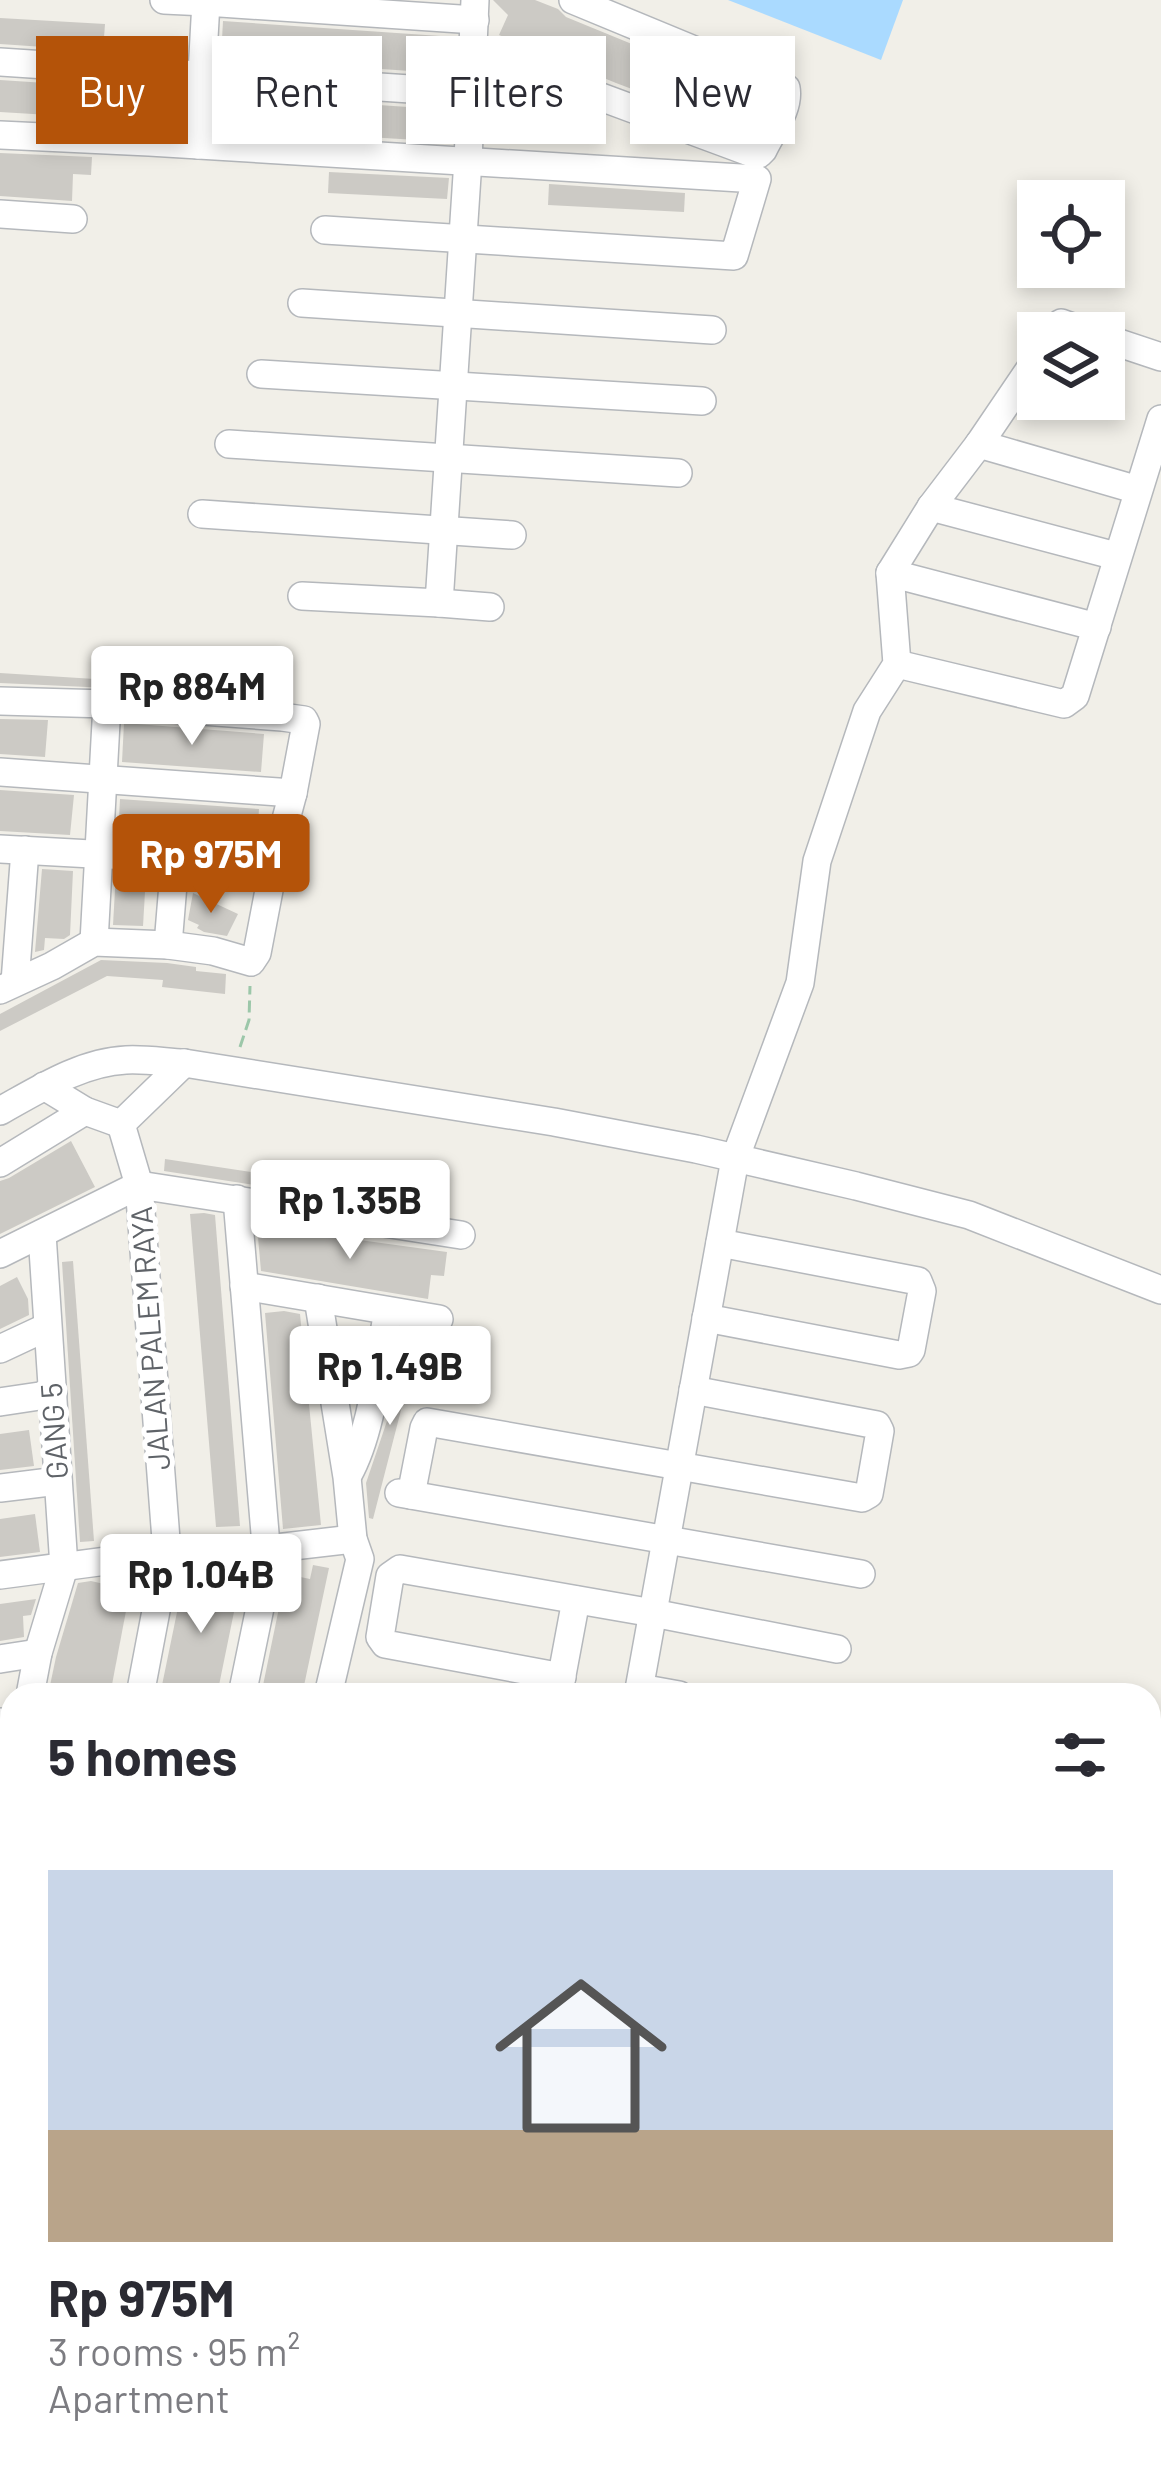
<!DOCTYPE html>
<meta charset="utf-8">
<style>
:root{--surface:#fff;--page:#f7f7f7;--text:#2b2b33;--muted:#7c7c81;--accent:#b45309}
body{margin:0;font-family:Barlow,sans-serif;background:var(--page);color:var(--text);height:100vh;display:flex;flex-direction:column;font-size:45px;white-space:nowrap}
*{box-sizing:border-box;margin:0}
p{font-size:39px;color:var(--muted)}
.icon{flex:none;width:66px;height:66px;fill:none;stroke:currentColor;stroke-width:2;stroke-linecap:round;stroke-linejoin:round}
.map{position:relative;flex:1;overflow:hidden}
.drawer{position:absolute;left:0px;top:1683px;width:1161px;height:807px;display:flex;flex-direction:column;background:var(--surface);border-radius:36px 36px 0 0;box-shadow:0 6px 18px #0003}
.drawer>*{flex:none}
.banner{position:absolute;left:36px;top:36px;width:1089px;height:108px;display:flex;gap:24px}
.controls{position:absolute;left:1017px;top:180px;display:grid;gap:24px}
.controls a{display:grid;place-items:center;width:108px;height:108px;border-radius:0px;background:var(--surface);box-shadow:0 6px 18px #0003;font-size:60px}
.price{position:absolute;translate:-50% -102px;padding:0 27px;border-radius:12px;background:#fff;color:#222;font-size:39px;line-height:78px;filter:drop-shadow(0 3px 6px #0008)}
.price::after{content:'';position:absolute;left:50%;top:72px;width:36px;height:27px;margin-left:-18px;background:inherit;clip-path:polygon(0 0,100% 0,50% 100%)}
.price.selected{background:var(--accent);color:#fff}
ul{padding:0;list-style:none}
li{display:grid;align-content:center;gap:24px;height:636px;padding:0 48px}
li span{display:grid;place-items:center;height:372px;border-radius:0px;color:#555}
li>.icon{margin-inline-start:auto}
span .icon{width:216px;height:216px;fill:#fffc;stroke-width:1}
li b{font-size:51px}
h2{display:flex;justify-content:space-between;align-items:center;height:144px;padding:0 48px;font-size:51px}
.chip{padding:0 42px;border-radius:0px;background:var(--surface);box-shadow:0 6px 18px #0003;font-size:42px;line-height:108px}
.chip.selected{background:var(--accent);color:#fff}
.map>svg:first-child{display:block}
</style>
<div class="map">
<svg width="1161" height="2488" viewBox="0 0 1161 2488">
<rect width="100%" height="100%" fill="#f1efe8"/>
<polygon fill="#aadaff" points="728,0 903,0 881,60"/>
<g fill="#cccac5">
<polygon points="493,0 535,0 558,9 566,17 768,100 766,105 751,134 616,83 499,35 508,15"/>
<polygon points="0,18 105,24 103,51 0,44"/>
<polygon points="223,21 455,37 454,74 221,58"/>
<polygon points="0,80 183,92 181,123 0,112"/>
<polygon points="219,94 452,110 451,142 217,128"/>
<polygon points="0,153 92,157 91,175 73,174 72,201 0,196"/>
<polygon points="329,172 449,178 447,199 328,193"/>
<polygon points="549,184 685,193 684,212 548,205"/>
<polygon points="0,673 174,684 174,691 0,683"/>
<polygon points="0,719 48,720 45,757 0,754"/>
<polygon points="124,723 264,734 261,772 122,762"/>
<polygon points="0,790 74,795 70,835 0,831"/>
<polygon points="120,799 259,809 258,824 243,823 241,844 118,837"/>
<polygon points="42,869 73,871 70,935 64,939 45,938 44,950 35,952"/>
<polygon points="116,873 146,875 143,926 113,925"/>
<polygon points="193,893 238,914 227,936 204,932 197,928 199,925 188,920"/>
<polygon points="101,960 167,963 196,967 196,971 226,974 225,994 162,987 163,980 107,976 0,1031 0,1014"/>
<polygon points="71,1141 95,1187 0,1234 0,1181 9,1178"/>
<polygon points="165,1159 429,1199 427,1212 164,1171"/>
<polygon points="204,1213 215,1215 240,1526 216,1527 190,1214"/>
<polygon points="257,1226 447,1252 444,1276 431,1275 428,1299 261,1271"/>
<polygon points="73,1261 94,1541 80,1542 62,1262"/>
<polygon points="17,1277 28,1299 29,1315 0,1329 0,1286"/>
<polygon points="284,1311 300,1314 321,1525 283,1529 265,1313"/>
<polygon points="402,1344 417,1348 373,1519 369,1518 366,1483 387,1421"/>
<polygon points="29,1430 34,1466 0,1470 0,1434"/>
<polygon points="35,1514 40,1552 0,1557 0,1519"/>
<polygon points="313,1565 329,1568 302,1695 261,1695 286,1574 310,1579"/>
<polygon points="243,1568 217,1695 160,1695 183,1583 214,1589 218,1569"/>
<polygon points="91,1581 130,1590 110,1695 48,1695 56,1657 78,1583"/>
<polygon points="36,1599 31,1615 23,1616 24,1637 0,1641 0,1604"/>
</g>
<g fill="none" stroke-linecap="round" stroke-linejoin="round">
<g stroke="#b5b8bc" stroke-width="30">
<g id="minor">
<polyline points="164,0 206,2 206,0"/>
<path d="M474 50 752 153 759 154 763 150C772 131 790 108 786 88L573 0"/>
<polyline points="0,62 471,93"/>
<polyline points="0,135 149,142 757,179 734,256 325,230"/>
<polyline points="198,145 206,2 475,20"/>
<polyline points="0,214 73,219"/>
<polyline points="302,303 712,330"/>
<polyline points="1054,333 1061,323 1089,333"/>
<polyline points="1104,338 1161,357"/>
<polyline points="261,374 702,401"/>
<polyline points="229,444 678,473"/>
<polyline points="979,444 1138,490"/>
<polyline points="931,507 1116,556"/>
<polyline points="202,514 512,535"/>
<polyline points="890,573 1097,627"/>
<polyline points="302,596 439,603 468,160 475,0"/>
<polyline points="439,603 490,607"/>
<polyline points="897,664 1064,704 1075,696 1161,419"/>
<polyline points="0,701 107,704 282,717 304,720 306,724 293,793 274,864 0,849"/>
<polyline points="0,772 293,793"/>
<polyline points="94,942 107,704"/>
<polyline points="168,945 175,860"/>
<polyline points="15,982 25,850"/>
<polyline points="0,990 52,966 94,942 168,945 213,951 251,962 257,953 274,864"/>
<polyline points="44,1086 85,1111 121,1124 184,1063"/>
<path d="M0 1111C38 1090 81 1062 126 1060 145 1059 165 1062 184 1063L554 1122 696 1149 856 1186 969 1215 1161 1290"/>
<polyline points="121,1124 139,1185 167,1553 140,1695"/>
<polyline points="0,1163 85,1111"/>
<polyline points="237,1199 268,1569 242,1695"/>
<polyline points="0,1254 139,1185 461,1235"/>
<polyline points="244,1286 439,1319"/>
<polyline points="318,1298 347,1477 353,1539 360,1559 328,1695"/>
<polyline points="706,1318 899,1355 909,1353 911,1350 922,1291 918,1281 720,1243"/>
<polyline points="0,1349 47,1327"/>
<polyline points="0,1402 53,1394"/>
<path d="M348 1475C373 1430 378 1362 388 1311"/>
<polyline points="0,1488 58,1481"/>
<polyline points="399,1493 861,1574"/>
<polyline points="411,1495 424,1428 427,1422 862,1498 869,1494 880,1431 877,1425 693,1390"/>
<polyline points="0,1575 167,1553 267,1549 353,1539"/>
<polyline points="0,1659 38,1653"/>
<polyline points="562,1677 385,1644 380,1637 390,1576 400,1569 653,1613 837,1649"/>
<polyline points="640,1688 679,1695"/>
<polyline points="559,1691 576,1600"/>
<polyline points="30,1695 38,1653 64,1567 42,1234"/>
<polyline points="638,1695 735,1159 800,983 817,861 867,711 897,664 890,573 931,507 979,444 1038,357"/>
<polyline points="0,1722 12,1726"/>
<path d="M1149 1843C1160 1864 1160 1883 1149 1905"/>
<polyline points="0,1866 12,1785"/>
<polyline points="0,1914 12,1918"/>
<polyline points="1149,2042 1161,2041"/>
<polyline points="0,2047 12,2021"/>
<polyline points="0,2145 12,2150"/>
<polyline points="0,2237 12,2242"/>
<polyline points="0,2319 12,2291"/>
<polyline points="157,2478 182,2488"/>
<polyline points="391,2478 417,2488"/>
<polyline points="35,2488 39,2478"/>
<polyline points="332,2488 336,2478"/>
<polyline points="526,2488 531,2478"/>
<polyline points="849,2488 851,2478"/>
</g>
</g>
<polyline stroke="#9cc7a9" stroke-width="3" stroke-dasharray="12 6" stroke-linecap="butt" points="240,1047 249,1020 250,986"/>
<use href="#minor" stroke="#fff" stroke-width="27"/>
</g>
<g text-anchor="middle" stroke-width="10" stroke-linejoin="round" paint-order="stroke">
<g font-size="30" fill="#5f6368" stroke="#fff">
<text transform="translate(151 1338) rotate(-94)" y="10">JALAN PALEM RAYA</text>
<text transform="translate(55 1431) rotate(-94)" y="10">GANG 5</text>
</g>
</g>
</svg>
<div class="controls">
<a><svg class="icon" aria-label="locate" viewBox="0 0 24 24"><circle cx="12" cy="12" r="6"/><path d="M12 2v4M12 18v4M2 12h4M18 12h4"/></svg></a>
<a><svg class="icon" aria-label="layers" viewBox="0 0 24 24"><path d="M12 4l9 5-9 5-9-5zM3 14l9 5 9-5"/></svg></a>
</div>
<b class="price" style="left:192px;top:748px">Rp 884M</b>
<b class="price selected" style="left:211px;top:916px">Rp 975M</b>
<b class="price" style="left:350px;top:1262px">Rp 1.35B</b>
<b class="price" style="left:390px;top:1428px">Rp 1.49B</b>
<b class="price" style="left:201px;top:1636px">Rp 1.04B</b>
<div class="banner">
<a class="chip selected">Buy</a>
<a class="chip">Rent</a>
<a class="chip">Filters</a>
<a class="chip">New</a>
</div>
<section class="drawer">
<h2>5 homes<svg class="icon" aria-label="filters" viewBox="0 0 24 24"><path d="M4 7h16M4 17h16"/><circle cx="9" cy="7" r="2"/><circle cx="15" cy="17" r="2"/></svg></h2>
<ul>
<li><span style="background:linear-gradient(#c9d6e8 70%,#b9a48a 0)"><svg class="icon" aria-label="home" viewBox="0 0 24 24"><path d="M3 11l9-7 9 7M6 9v11h12V9"/></svg></span><div><b>Rp 975M</b><p>3 rooms · 95 m²</p><p>Apartment</p></div></li>
</ul>
</section>
</div>
